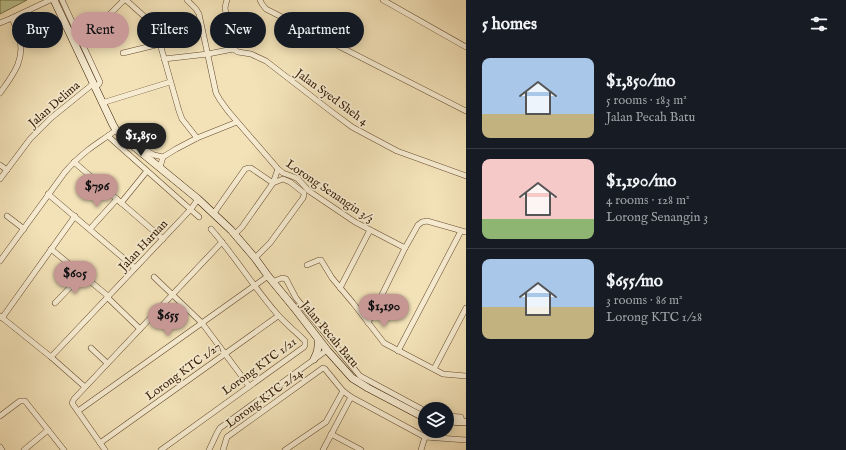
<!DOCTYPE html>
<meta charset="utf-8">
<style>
:root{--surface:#171b24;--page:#242831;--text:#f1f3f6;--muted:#9ea1a6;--line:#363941;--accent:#c59692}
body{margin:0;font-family:"IM FELL English",serif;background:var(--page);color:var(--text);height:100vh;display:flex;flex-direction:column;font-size:15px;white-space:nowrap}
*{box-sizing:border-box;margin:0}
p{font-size:13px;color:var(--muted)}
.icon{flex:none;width:22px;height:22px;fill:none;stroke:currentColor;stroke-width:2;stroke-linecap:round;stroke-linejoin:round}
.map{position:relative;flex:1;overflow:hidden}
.details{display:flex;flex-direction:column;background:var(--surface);width:380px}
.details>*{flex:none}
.top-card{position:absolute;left:12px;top:12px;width:380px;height:36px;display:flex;gap:8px}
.tools{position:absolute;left:418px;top:402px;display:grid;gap:8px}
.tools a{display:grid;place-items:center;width:36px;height:36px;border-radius:50%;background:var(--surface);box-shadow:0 2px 10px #0003;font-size:20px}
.price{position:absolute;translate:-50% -34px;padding:0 9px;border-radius:14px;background:var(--accent);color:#111;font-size:13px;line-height:26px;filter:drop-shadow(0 1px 2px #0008)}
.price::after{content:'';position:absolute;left:50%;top:24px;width:12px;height:9px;margin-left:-6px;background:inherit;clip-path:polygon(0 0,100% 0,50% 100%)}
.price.current{background:#222;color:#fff}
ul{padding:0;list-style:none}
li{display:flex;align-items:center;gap:12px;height:100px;padding:0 16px}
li+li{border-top:1px solid var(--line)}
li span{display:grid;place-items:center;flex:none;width:112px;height:80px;border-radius:8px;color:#555}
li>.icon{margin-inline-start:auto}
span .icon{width:48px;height:48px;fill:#fffc;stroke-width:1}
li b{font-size:17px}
h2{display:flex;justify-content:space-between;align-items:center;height:48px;padding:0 16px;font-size:17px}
.tag{padding:0 14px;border-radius:18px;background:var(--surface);box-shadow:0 2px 10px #0003;font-size:14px;line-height:36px}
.tag.current{background:var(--accent);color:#111}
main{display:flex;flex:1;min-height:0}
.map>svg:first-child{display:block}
</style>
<main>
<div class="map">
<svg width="466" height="450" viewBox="0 0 466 450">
<rect width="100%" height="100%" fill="#f3e2b8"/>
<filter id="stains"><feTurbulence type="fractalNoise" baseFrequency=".005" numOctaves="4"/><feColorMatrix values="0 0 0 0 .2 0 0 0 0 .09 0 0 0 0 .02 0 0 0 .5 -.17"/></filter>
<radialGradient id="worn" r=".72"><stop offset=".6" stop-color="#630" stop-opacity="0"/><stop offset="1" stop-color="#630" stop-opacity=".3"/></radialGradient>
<polygon fill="#bbc38e" stroke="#786e48" points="0,0 27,0 0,14"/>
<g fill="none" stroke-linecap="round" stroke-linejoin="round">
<g stroke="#644b2f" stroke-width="6">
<g id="street">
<polyline points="62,0 100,82 99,84 95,88"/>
<polyline points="126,0 155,26 179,111 182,119 197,138"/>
<polyline points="187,0 196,9 199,14 216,93 220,100 228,111 278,169 283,173 294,177 298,179 309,191 355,222 405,248"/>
<polyline points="227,0 226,3 225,8 233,49"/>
<polyline points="260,0 262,4 266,9 466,111"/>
<polyline points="383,0 466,47"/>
<polyline points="107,17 124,0"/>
<polyline points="0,23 12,18 50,0"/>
<polyline points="233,49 238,52 251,54 266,61 328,109 352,127 397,151 466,176"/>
<polyline points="123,53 160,44"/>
<polyline points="164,59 208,54 233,49"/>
<path d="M0 93C13 75 26 59 19 36 18 30 14 24 12 18"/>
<polyline points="102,103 170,82"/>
<polyline points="108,136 199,217"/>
<polyline points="135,144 154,155 163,157"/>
<polyline points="74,162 163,239"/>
<polyline points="0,165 7,170"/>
<polyline points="160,167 163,157 176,149 197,138 237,122"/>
<polyline points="0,179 30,139 51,118 93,84"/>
<polyline points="48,194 135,268"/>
<polyline points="121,203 147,171"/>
<polyline points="214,213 245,169 248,168 251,168 273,183 283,179 290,182 304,193 304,195 303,198 270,243 255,258"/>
<polyline points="7,216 24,229"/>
<polyline points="90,229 117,199"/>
<polyline points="235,234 242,227 273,183 278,169"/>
<polyline points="51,249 108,296"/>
<path d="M0 261 65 172C72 164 79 157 88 150 97 143 107 137 116 130"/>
<polyline points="307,265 319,260 321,260 332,278 353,303 384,343 443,374 466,376"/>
<polyline points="154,277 202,323 249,386"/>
<polyline points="272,282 282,278 286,279 296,298 360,376 425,411"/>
<polyline points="340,288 370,230"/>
<polyline points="107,297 140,329"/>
<polyline points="55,303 82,275"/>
<polyline points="0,316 51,357 85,387"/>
<polyline points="2,318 75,216"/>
<polyline points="368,323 405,248 418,225 422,222 427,221 466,232"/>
<polyline points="91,348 107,363"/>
<polyline points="398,351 461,231"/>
<polyline points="51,357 191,209 198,199"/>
<polyline points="434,369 466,308"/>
<polyline points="78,411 268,276"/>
<polyline points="0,416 20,401 25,401 64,450"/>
<polyline points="447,416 461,417 462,422"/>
<polyline points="331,434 361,450"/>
<polyline points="100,443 278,316"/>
<polyline points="0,447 2,450"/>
<polyline points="24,450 48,430"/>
<polyline points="105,450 72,403 74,399 222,242"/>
<path d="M161 450 304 347 305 345V341C296 332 286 324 278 315 254 288 235 256 211 229"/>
<polyline points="209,450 217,433 220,428 327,350"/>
<polyline points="223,450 227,437 323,368 325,369 343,391 351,397 425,437 466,440"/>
<polyline points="285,450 326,422 343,391"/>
<polyline points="323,450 351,397"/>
<polyline points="421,450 425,437"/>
</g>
</g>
<g stroke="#341901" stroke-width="8">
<g id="secondary">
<polyline points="54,0 113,125 116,130 126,140 198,199 231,230 255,258 268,276 296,310 327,350 352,378 368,388 425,418"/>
<path d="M314 359C318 352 319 347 318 339"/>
<polyline points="447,421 466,422"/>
</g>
</g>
<use href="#street" stroke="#f7ecd1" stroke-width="5"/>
<use href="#secondary" stroke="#f7ecd1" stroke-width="7"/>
</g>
<g text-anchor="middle" stroke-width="3.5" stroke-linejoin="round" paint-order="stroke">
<g font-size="12" fill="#341901" stroke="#f7ecd1">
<text transform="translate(332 97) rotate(36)" y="4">Jalan Syed Sheh 4</text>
<text transform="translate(54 104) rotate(-41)" y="4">Jalan Delima</text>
<text transform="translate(330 191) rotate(34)" y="4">Lorong Senangin 3/3</text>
<text transform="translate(143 245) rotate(-47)" y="4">Jalan Haruan</text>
<text transform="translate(330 334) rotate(50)" y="4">Jalan Pecah Batu</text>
<text transform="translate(259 366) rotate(-36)" y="4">Lorong KTC 1/21</text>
<text transform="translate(183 371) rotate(-36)" y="4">Lorong KTC 1/27</text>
<text transform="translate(264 398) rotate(-36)" y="4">Lorong KTC 2/24</text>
</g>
</g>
<rect width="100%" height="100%" filter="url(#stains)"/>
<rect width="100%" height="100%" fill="url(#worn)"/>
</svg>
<div class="tools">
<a><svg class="icon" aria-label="layers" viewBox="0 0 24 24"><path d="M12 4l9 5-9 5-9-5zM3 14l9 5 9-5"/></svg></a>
</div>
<b class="price current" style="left:141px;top:157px">$1,850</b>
<b class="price" style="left:97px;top:208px">$796</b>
<b class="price" style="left:75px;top:295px">$605</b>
<b class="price" style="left:384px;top:328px">$1,190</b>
<b class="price" style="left:168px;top:337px">$655</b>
<div class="top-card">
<a class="tag">Buy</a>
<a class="tag current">Rent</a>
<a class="tag">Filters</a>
<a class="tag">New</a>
<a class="tag">Apartment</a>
</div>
</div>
<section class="details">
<h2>5 homes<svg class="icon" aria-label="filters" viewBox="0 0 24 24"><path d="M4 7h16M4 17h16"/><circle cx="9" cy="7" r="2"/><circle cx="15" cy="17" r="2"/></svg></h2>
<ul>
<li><span style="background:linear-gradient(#a9c7e8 70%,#c2b280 0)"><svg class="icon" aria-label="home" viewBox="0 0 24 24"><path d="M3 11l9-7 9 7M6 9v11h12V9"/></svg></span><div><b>$1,850/mo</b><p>5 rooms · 183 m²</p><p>Jalan Pecah Batu</p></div></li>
<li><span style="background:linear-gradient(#f6c9c9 75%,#8fb573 0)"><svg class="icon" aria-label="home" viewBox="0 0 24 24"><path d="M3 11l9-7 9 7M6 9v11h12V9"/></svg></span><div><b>$1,190/mo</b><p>4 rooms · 128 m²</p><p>Lorong Senangin 3</p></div></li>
<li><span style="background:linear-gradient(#a9c7e8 60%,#c2b280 0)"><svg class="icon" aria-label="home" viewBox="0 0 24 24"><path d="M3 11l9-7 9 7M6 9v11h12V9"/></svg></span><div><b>$655/mo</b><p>3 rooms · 86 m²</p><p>Lorong KTC 1/28</p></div></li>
</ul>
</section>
</main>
